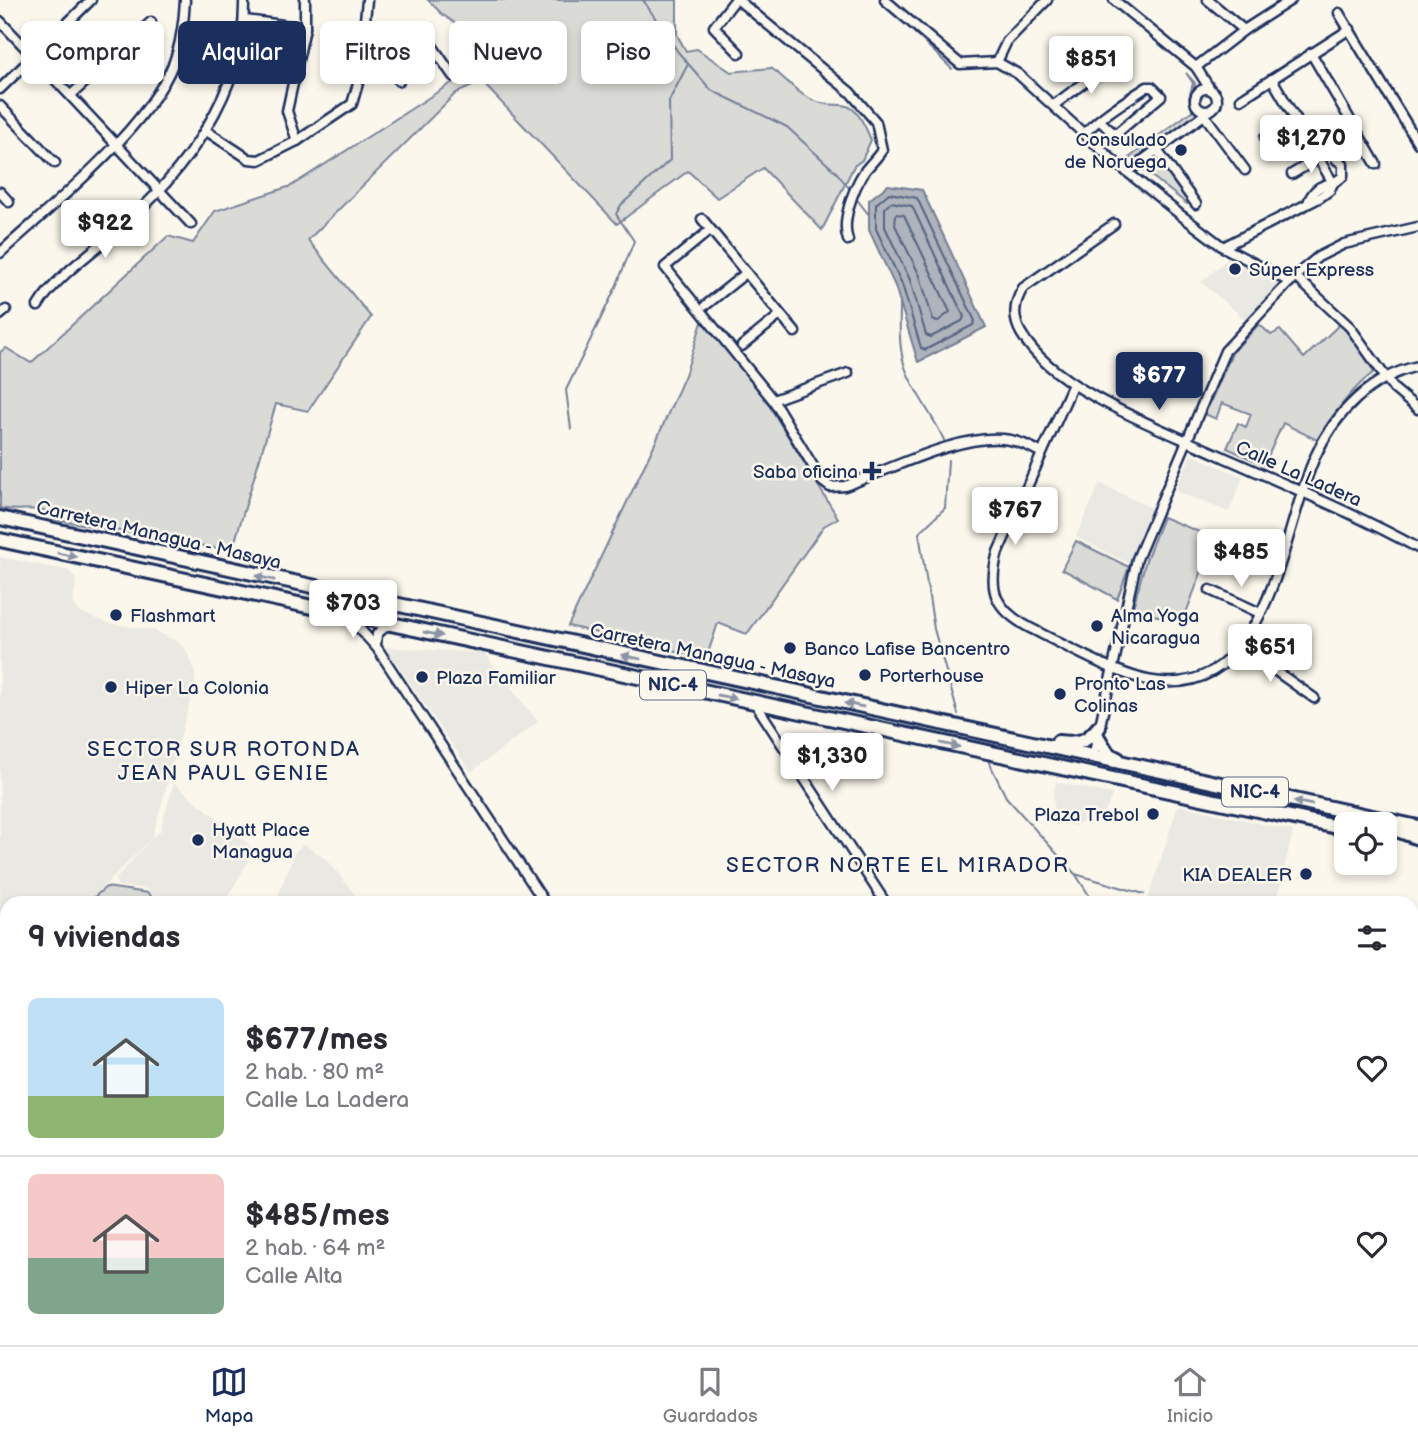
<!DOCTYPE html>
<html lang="es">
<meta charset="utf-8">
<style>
:root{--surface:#fff;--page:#f2f2f3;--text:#2b2b33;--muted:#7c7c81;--line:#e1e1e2;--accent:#1b2f5e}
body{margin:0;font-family:"Balsamiq Sans",sans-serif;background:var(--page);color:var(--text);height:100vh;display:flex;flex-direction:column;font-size:26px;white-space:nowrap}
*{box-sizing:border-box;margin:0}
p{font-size:23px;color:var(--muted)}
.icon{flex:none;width:38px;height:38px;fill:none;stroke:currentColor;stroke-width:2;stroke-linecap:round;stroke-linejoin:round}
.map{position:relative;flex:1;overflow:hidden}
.details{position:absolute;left:0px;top:896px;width:1419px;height:450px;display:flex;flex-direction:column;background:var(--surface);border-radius:21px 21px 0 0;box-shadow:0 4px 10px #0003}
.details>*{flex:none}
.top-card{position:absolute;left:21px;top:21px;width:700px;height:63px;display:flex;gap:14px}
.tools{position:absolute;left:1334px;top:812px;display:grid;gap:14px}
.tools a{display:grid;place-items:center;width:63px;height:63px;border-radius:10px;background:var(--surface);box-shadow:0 4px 10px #0003;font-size:35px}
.price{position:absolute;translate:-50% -60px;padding:0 16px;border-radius:7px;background:#fff;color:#222;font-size:23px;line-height:46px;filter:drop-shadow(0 2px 4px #0008)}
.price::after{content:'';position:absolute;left:50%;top:42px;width:21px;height:16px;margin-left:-10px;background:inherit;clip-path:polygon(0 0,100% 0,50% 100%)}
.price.current{background:var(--accent);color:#fff}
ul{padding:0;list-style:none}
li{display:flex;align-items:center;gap:21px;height:175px;padding:0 28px}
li+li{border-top:2px solid var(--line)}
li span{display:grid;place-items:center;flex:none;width:196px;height:140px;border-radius:10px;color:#555}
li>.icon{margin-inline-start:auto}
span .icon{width:84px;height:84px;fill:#fffc;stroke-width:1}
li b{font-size:30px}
h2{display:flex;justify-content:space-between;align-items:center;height:84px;padding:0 28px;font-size:30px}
.pill{padding:0 24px;border-radius:10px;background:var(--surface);box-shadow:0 4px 10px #0003;font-size:24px;line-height:63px}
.pill.current{background:var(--accent);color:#fff}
.dock{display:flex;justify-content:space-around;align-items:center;height:98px;border-top:2px solid var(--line);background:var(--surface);font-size:19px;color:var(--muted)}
.dock a{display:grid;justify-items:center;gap:4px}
.dock .current{color:var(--accent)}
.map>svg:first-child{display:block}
</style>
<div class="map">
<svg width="1418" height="1345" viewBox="0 0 1418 1345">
<rect width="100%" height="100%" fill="#fbf7ec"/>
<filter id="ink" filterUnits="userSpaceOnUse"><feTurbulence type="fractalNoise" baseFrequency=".0143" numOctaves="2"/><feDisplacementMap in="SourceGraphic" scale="14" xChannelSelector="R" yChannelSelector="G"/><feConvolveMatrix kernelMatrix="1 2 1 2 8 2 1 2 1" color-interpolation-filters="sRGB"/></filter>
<g filter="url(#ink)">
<g fill="#eae8e2">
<polygon points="1229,258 1281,283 1247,321 1201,282"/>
<polygon points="1191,454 1243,477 1229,512 1175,491"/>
<polygon points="1100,483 1151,508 1130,564 1076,537"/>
<polygon points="0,557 70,571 76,580 73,605 80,612 108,623 153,630 178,642 186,650 195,670 195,684 152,838 160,831 174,783 255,850 224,903 163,903 147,889 118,886 115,880 151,839 87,903 7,903 7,929 0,922"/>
<polygon points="385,647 484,653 538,722 471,772"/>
<polygon points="1056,782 1112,794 1106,811 1074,826 1056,820 1053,796"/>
<polygon points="1178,805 1293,831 1276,903 1147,903"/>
<polygon points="304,844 327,860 362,903 275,903 295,852"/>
</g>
<g fill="#dadad7" stroke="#7a849a" stroke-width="2">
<path d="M428 0H677V35L686 51 697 49 731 72 771 68C783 76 793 89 805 96 843 118 848 84 871 140L862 160 854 166 822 230 763 168 717 198 688 171 617 224 482 82 456 93 308 240 371 317 308 411 276 404 232 551 53 519 56 514C36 505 20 513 0 508V352L6 348 31 363 168 236 193 243 215 211 291 186 478 66 483 43 442 14Z"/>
<polygon points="1186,73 1195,83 1192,101 1197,109 1197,114 1134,161 1129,158 1193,110 1189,98 1193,83"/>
<polygon points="1156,154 1189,201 1187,204 1144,170 1148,167 1145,163"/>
<polygon points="703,319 759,389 838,518 824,526 747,634 718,623 706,659 568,626 657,439 685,375"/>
<path d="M1259 324 1271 335 1280 330 1304 358 1340 324 1358 345 1374 372C1350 390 1334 414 1317 440L1283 423 1264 465 1227 448 1238 423 1246 427 1251 414 1222 403 1216 419 1205 414 1232 353Z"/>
<polygon points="1163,517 1214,538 1183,621 1132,611 1146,560"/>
<polygon points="1076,541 1129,567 1117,599 1062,569"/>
<polygon points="106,887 148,893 158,903 87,903"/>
</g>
<polygon fill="#afb3bb" stroke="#747e96" stroke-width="2" points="888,185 922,190 986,327 918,362 895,286 869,230 869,200"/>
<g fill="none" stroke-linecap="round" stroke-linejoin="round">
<g stroke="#566483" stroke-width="2">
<polygon points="889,193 917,198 975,321 973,325 925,350 921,348 902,284 876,229 876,204"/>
<polygon points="891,202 912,206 964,317 962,321 931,337 926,335 910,280 885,227 885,208"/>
<polygon points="896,214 904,215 950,312 937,322 933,320 920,276 895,225"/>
</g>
<g stroke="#747e96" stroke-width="2">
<polyline points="643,0 678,52 711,90 787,127 837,173 852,192"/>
<polyline points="895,14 952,69"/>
<polyline points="855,197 869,215"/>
<path d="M900 301C900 323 898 346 905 367 913 391 933 415 944 440"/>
<polyline points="571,429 566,390 616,287 634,241 616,214 621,205 670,160 669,101 688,64"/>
<polyline points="948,460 945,508 919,533 934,629 958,714"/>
<polyline points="988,760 1006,797 1075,874 1144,894"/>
<polyline points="1076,875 1094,903"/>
<polyline points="1412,981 1418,958"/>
<polyline points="529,1339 533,1345"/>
<polyline points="1293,1339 1293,1345"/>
<polyline points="1365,1339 1371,1341"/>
</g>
<g stroke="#1b2f5e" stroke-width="13">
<g id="minor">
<polyline points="735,0 714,27 739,53"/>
<path d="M738 0 850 92 876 122 882 150C877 158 870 164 864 172 853 189 841 222 848 240"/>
<polyline points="885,0 960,64 997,62 1018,74 1116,163 1182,216 1223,247 1290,282"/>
<polyline points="1114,0 1196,67 1210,89"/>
<polyline points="1208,0 1244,30"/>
<polyline points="1339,13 1418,143"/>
<polyline points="245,20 305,28"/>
<polyline points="0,21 191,224"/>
<polyline points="363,46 427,44 433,47 453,76"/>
<polyline points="1311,53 1376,164"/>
<polyline points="997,62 1007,41 1047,0"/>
<polyline points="1196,67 1244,30 1291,0"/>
<polyline points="1272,79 1333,183"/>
<polyline points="399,81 402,45"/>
<polyline points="0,89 91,0"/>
<circle cx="1206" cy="100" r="11"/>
<polyline points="71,95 151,22"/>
<polyline points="1241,99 1350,29"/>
<polyline points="1054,105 1109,64"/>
<polyline points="0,106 55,163"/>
<polyline points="1205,116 1245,170"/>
<polyline points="205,130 249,159 259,160 297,141 352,104 359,80 367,0"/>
<path d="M1085 133C1102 115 1126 101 1147 87H1152L1161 96 1117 133H1113L1099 120"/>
<polyline points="1265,137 1296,118"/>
<polyline points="297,141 287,111 305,28 305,0"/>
<polyline points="1342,144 1353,152 1366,147"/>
<polyline points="1157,150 1196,204"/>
<polyline points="1127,172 1212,109"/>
<polyline points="1292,174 1358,134"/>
<polyline points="0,192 9,202"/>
<path d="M1309 200C1319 179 1331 189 1343 176V164L1337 160 1344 147"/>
<polyline points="702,219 795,332"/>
<path d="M1114 224 1023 288C1014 303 1012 317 1021 333 1053 390 1162 429 1219 455 1286 485 1354 513 1418 548"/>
<path d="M710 230 665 267 773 400 822 481 830 487 845 486C889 470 964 431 1010 440 1021 442 1031 447 1040 452"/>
<polyline points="1223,247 1319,198 1330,190 1333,183"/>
<path d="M0 253C53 204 157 122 177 53 182 36 184 18 185 0"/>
<polyline points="1295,276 1350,327 1394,389 1418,409"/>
<polyline points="706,305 746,273"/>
<path d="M38 306C53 280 92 252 116 232 183 175 246 91 244 0"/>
<polyline points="0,315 6,310"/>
<polyline points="742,346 780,315"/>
<path d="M1073 384 998 552C987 591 995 610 1032 629 1064 645 1119 676 1153 681 1270 699 1281 532 1315 457 1335 413 1370 377 1418 366"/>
<polyline points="773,400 848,373"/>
<polyline points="1210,590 1260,613"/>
<polyline points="350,618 377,648 545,903"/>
<polyline points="376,645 377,634 389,624"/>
<polyline points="1242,647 1314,698"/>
<polyline points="755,703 868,876 883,899 878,903"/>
<polyline points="1093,757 1137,559 1225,351 1295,276 1318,257 1344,244 1418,227"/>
<polyline points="0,927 7,934"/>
<polyline points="0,939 7,946"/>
<polyline points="1412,951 1418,926"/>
<polyline points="0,976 7,970"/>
<polyline points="1412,1191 1418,1187"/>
<polyline points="0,1196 7,1188"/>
<polyline points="0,1234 7,1240"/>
<polyline points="1412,1314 1413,1314"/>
<polyline points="0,1319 7,1315"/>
<polyline points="22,1339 25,1345"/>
<polyline points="535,1339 540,1345"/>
<polyline points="607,1339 617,1345"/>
<polyline points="1185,1339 1196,1345"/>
<polyline points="1375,1339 1376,1345"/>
<polyline points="836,1343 837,1345"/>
<polyline points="285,1345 290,1339"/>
<polyline points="625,1345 641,1339"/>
<polyline points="762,1345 767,1339"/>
<polyline points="881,1345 891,1339"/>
<polyline points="986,1345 996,1339"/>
<polyline points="1116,1345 1121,1339"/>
</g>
</g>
<g stroke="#1b2f5e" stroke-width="18">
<g id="highway">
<polyline points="0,518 1418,827"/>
<polyline points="0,540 1346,829"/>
<polyline points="1097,736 1108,754 1118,759"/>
<path d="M1058 742C1078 744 1086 743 1099 727"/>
<polyline points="1384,825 1418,838"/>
</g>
</g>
<use href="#minor" stroke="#fbf7ec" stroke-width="8"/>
<use href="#highway" stroke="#fbf7ec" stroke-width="12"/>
</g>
<defs><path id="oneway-solid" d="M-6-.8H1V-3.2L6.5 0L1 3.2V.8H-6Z" transform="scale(1.75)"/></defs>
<g fill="#8b93a5">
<use href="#oneway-solid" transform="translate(67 555) rotate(12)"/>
<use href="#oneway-solid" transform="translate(265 578) rotate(-167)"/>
<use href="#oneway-solid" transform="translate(433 634) rotate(12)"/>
<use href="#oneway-solid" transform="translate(631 657) rotate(-168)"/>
<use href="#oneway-solid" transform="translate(727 697) rotate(12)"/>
<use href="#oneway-solid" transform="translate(854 705) rotate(-168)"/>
<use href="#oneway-solid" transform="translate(950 745) rotate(12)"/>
<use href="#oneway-solid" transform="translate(1303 803) rotate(-168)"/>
</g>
</g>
<g fill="#1b2f5e" stroke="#fbf7ec" stroke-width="2.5">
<circle cx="1181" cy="150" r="7"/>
<circle cx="1235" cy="269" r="7"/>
<path d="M868.5 460.5h7v7h7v7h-7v7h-7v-7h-7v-7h7z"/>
<circle cx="116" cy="615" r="7"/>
<circle cx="1097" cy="626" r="7"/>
<circle cx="790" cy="648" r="7"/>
<circle cx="865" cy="675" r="7"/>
<circle cx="422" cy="677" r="7"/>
<circle cx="111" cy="687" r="7"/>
<circle cx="1060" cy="694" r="7"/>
<circle cx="1153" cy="814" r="7"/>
<circle cx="198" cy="840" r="7"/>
<circle cx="1306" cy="874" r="7"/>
</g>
<g text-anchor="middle" stroke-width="5" stroke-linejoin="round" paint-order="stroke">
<g fill="#fbf7ec" stroke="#5e6b89" stroke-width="2">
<rect x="640" y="670.5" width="66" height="29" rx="5"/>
<rect x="1222" y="777.5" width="66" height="29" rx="5"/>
</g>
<g font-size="18" font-weight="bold" fill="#1b2f5e">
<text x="673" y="691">NIC-4</text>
<text x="1255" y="798">NIC-4</text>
</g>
<g font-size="19" fill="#1b2f5e" stroke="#fbf7ec" text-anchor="start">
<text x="1167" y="146" text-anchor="end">Consulado<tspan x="1167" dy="22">de Noruega</tspan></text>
<text x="1249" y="276">Súper Express</text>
<text x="858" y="478" text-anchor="end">Saba oficina</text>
<text x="130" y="622">Flashmart</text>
<text x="1111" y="622">Alma Yoga<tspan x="1111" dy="22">Nicaragua</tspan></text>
<text x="804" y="655">Banco Lafise Bancentro</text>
<text x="879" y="682">Porterhouse</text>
<text x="436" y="684">Plaza Familiar</text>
<text x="1074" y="690">Pronto Las<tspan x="1074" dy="22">Colinas</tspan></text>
<text x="125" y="694">Hiper La Colonia</text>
<text x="1139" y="821" text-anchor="end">Plaza Trebol</text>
<text x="212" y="836">Hyatt Place<tspan x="212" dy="22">Managua</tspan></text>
<text x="1292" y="881" text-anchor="end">KIA DEALER</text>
</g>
<g font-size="19" fill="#1b2f5e" stroke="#fbf7ec">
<text transform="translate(1299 473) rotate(24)" y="7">Calle La Ladera</text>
<text transform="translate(159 534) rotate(13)" y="7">Carretera Managua - Masaya</text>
<text transform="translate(713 655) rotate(12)" y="7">Carretera Managua - Masaya</text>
</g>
<g font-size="21" letter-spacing="2" fill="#1b2f5e" stroke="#fbf7ec">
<text x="224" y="756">SECTOR SUR ROTONDA<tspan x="224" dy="24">JEAN PAUL GENIE</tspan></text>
<text x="898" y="872">SECTOR NORTE EL MIRADOR</text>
</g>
</g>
</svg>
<div class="tools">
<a><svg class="icon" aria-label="locate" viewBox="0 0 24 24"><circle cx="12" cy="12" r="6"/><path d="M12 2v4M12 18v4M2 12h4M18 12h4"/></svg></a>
</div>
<b class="price" style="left:1091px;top:96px">$851</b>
<b class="price" style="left:1311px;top:175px">$1,270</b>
<b class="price" style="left:105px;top:260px">$922</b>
<b class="price current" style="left:1159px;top:412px">$677</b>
<b class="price" style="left:1015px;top:547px">$767</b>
<b class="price" style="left:1241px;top:589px">$485</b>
<b class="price" style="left:353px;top:640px">$703</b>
<b class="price" style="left:1270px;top:684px">$651</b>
<b class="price" style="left:832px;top:793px">$1,330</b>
<div class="top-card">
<a class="pill">Comprar</a>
<a class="pill current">Alquilar</a>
<a class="pill">Filtros</a>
<a class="pill">Nuevo</a>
<a class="pill">Piso</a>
</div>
<section class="details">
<h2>9 viviendas<svg class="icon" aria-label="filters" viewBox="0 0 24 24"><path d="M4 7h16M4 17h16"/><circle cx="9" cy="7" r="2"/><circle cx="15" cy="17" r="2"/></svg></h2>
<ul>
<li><span style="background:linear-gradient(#bfe0f5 70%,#8fb573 0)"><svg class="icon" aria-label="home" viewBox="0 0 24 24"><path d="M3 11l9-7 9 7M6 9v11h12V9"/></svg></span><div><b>$677/mes</b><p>2 hab. · 80 m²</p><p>Calle La Ladera</p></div><svg class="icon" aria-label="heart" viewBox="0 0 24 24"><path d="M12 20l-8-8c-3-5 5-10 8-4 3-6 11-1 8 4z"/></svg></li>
<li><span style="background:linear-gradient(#f6c9c9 60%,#7fa58c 0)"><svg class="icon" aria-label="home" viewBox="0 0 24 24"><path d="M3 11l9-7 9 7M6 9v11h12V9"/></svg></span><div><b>$485/mes</b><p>2 hab. · 64 m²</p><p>Calle Alta</p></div><svg class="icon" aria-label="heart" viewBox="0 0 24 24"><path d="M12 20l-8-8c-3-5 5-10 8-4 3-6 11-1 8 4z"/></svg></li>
</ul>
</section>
</div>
<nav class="dock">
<a class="current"><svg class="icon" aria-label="map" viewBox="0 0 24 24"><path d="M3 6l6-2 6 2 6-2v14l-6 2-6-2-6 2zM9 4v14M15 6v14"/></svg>Mapa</a>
<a><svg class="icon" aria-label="saved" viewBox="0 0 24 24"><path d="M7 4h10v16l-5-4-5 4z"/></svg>Guardados</a>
<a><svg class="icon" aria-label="home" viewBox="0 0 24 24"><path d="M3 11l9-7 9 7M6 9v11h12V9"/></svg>Inicio</a>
</nav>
